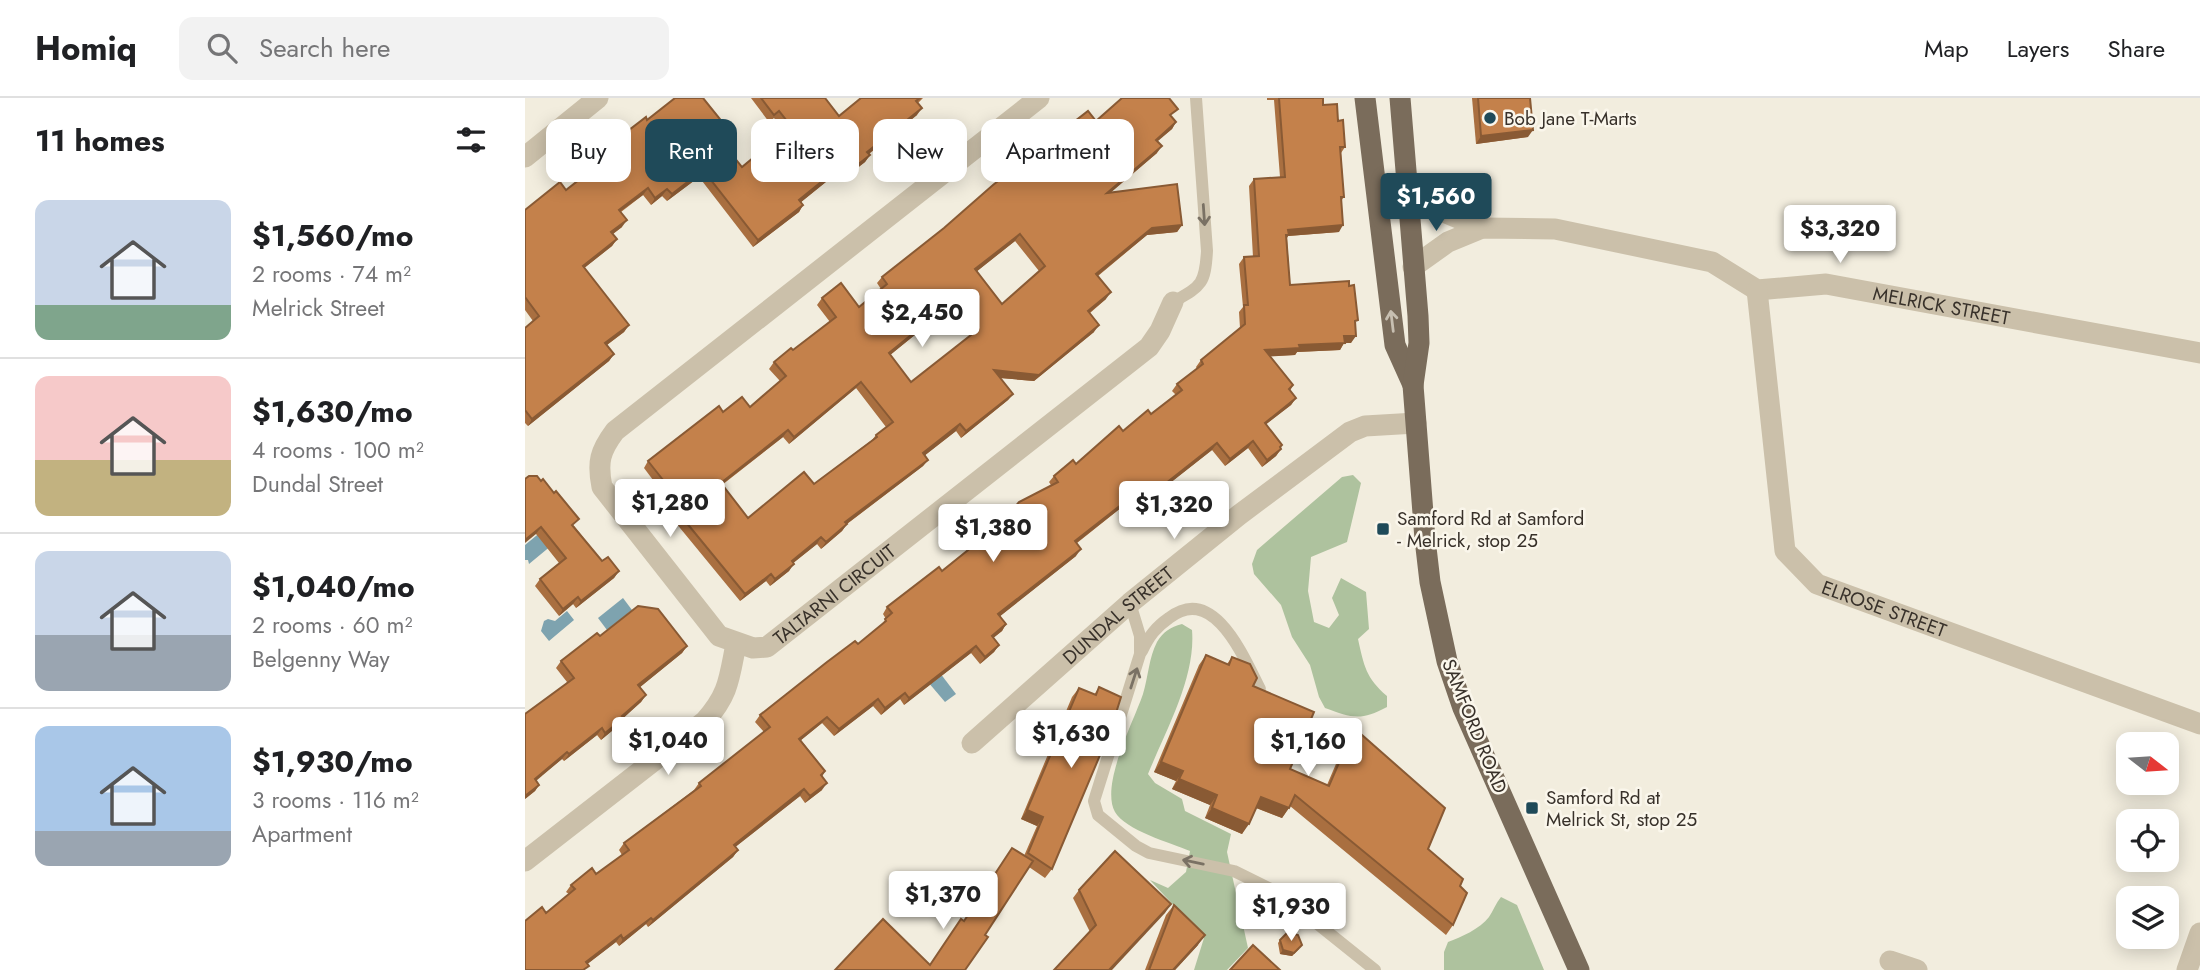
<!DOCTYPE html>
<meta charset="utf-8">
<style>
:root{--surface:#fff;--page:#f2f2f2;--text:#202124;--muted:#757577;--line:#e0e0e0;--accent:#1f4a59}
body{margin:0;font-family:Jost,sans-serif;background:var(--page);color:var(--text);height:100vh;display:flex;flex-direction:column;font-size:26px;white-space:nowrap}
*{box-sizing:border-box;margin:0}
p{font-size:23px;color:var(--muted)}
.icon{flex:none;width:38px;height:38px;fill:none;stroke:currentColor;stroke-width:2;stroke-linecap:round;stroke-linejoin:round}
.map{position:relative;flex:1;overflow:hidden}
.drawer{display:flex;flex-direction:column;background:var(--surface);width:525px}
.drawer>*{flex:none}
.banner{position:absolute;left:21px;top:21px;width:665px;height:63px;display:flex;gap:14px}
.needle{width:46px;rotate:107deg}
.controls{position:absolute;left:1591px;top:634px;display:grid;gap:14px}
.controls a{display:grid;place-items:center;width:63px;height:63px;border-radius:14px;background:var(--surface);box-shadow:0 4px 18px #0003;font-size:35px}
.price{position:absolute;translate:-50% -60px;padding:0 16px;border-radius:7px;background:#fff;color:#222;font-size:23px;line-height:46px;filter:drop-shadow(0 2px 4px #0008)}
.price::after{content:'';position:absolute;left:50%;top:42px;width:21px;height:16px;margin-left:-10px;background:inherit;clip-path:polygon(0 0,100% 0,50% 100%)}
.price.active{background:var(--accent);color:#fff}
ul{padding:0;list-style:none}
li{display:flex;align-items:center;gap:21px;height:175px;padding:0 35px}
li+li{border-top:2px solid var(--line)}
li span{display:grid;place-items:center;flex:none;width:196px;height:140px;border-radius:14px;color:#555}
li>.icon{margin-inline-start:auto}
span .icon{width:84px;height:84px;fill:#fffc;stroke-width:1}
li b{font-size:30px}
h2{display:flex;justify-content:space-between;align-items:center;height:84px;padding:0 35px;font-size:30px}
.chip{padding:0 24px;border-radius:14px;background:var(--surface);box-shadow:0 4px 18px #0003;font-size:24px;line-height:63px}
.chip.active{background:var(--accent);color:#fff}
header{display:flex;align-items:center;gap:42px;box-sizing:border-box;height:98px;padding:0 35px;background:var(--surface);border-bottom:2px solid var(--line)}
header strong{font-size:33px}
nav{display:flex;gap:38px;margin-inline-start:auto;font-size:24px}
.search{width:490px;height:63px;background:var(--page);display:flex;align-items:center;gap:18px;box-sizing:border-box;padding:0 24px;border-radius:14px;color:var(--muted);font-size:26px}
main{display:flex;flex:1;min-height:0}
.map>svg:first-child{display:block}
</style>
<header>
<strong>Homiq</strong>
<div class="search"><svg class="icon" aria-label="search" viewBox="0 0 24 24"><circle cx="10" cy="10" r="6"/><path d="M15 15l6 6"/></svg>Search here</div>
<nav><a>Map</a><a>Layers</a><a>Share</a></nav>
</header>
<main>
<section class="drawer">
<h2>11 homes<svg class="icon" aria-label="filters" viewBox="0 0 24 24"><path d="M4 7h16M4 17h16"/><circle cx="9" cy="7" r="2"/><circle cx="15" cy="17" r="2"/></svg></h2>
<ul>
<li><span style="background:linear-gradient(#c9d6e8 75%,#7fa58c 0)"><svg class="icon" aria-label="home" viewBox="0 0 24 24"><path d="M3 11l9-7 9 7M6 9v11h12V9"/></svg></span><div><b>$1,560/mo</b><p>2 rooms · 74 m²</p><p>Melrick Street</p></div></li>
<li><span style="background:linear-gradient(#f6c9c9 60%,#c2b280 0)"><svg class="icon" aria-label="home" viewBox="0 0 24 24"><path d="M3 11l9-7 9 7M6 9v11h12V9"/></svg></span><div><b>$1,630/mo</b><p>4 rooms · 100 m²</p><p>Dundal Street</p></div></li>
<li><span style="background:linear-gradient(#c9d6e8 60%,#9aa5b1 0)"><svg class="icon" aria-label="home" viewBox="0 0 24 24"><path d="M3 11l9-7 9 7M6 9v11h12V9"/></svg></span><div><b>$1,040/mo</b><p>2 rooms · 60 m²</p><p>Belgenny Way</p></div></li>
<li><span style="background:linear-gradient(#a9c7e8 75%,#9aa5b1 0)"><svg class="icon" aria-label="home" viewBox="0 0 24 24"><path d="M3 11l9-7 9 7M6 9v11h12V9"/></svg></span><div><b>$1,930/mo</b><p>3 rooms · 116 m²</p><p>Apartment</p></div></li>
</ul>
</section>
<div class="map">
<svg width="1675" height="872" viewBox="0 0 1675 872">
<rect width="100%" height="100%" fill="#f2edde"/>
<g fill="#aec29e">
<path d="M828 377 836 385 822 444 786 459 783 493 789 524 804 530 814 517 807 500 816 480 841 494 844 531 833 541C839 568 841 580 862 598V609C836 623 827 620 800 610L794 599 785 567 767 539 756 507 729 476 727 466 732 452 817 379Z"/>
<path d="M657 526 667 532C671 579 641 632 623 676L630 685 657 701 660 713 706 736 702 754 723 850 702 872H669L679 840 625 782 643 790 661 774 665 753C646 745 600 732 590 714 575 687 609 623 618 596 623 580 624 559 632 544 638 534 645 529 657 526Z"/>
<path d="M976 799 992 807 1019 872H919V854L923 844C936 839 955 831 964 819 968 813 971 805 976 799Z"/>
</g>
<g fill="#7ea3af">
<polygon points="17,433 27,447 4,466 3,462 0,462 0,447"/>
<polygon points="98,500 107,512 82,532 73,520"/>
<polygon points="42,513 49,522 24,543 16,533 19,523 23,521 30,523"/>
<polygon points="415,575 431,596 420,604 403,584"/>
</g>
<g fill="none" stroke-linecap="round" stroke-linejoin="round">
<g stroke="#cbc0aa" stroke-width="12">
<path d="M648 204C676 188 680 187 682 153L671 0"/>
<polyline points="605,505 615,538 615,556 569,703 573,717 611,748 624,755 709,773 754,795 850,872"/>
<path d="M617 553C624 538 631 529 644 520 689 485 719 560 735 591"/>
</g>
<g stroke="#cbc0aa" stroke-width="21">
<path id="s1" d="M514 0 90 333C75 353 72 364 77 389L194 538 228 550 242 549 624 249 635 233 648 204"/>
<polyline points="0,59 73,0"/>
<polyline points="883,99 957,130"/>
<path id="s2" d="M888 169 923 144 957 130 1030 131 1187 164 1232 192 1301 186 1675 255"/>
<path id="s3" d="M1232 192 1260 453 1292 486 1675 626"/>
<path id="s4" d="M447 645 605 505 714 417 825 334 840 328 891 325"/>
<path d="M0 763 180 623C204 596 204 581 211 546"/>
<polyline points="1365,863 1392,872"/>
<polyline points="1662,872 1675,835"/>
</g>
<g stroke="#7a6c5b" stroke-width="21">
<polyline points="840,0 870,247 888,287"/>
<polyline points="875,0 893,218 894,245 888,287 900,441 905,484 922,563 938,610 1054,872"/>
</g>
</g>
<g fill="#a96f40" fill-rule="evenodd">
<polygon points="226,0 300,0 314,18 336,0 398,0 393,5 392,17 344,56 345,57 340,64 317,82 312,75 276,104 278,107 274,114 228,149 174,79 142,103 137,98 126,107 118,97 96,114 97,129 88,136 92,141 87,148 59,170 104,227 99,234 82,247 89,256 84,263 3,328 0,325 0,230 8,223 0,212 0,112 41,92 72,68 69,63 73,56 122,22 199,26 194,33 190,36 217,69 244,68 270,47 249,20 244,24"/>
<polygon points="742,0 798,0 798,7 813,23 820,49 816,55 819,99 816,103 814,134 763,138 762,140 765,187 830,226 826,245 819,245 815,252 772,254 770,257 745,258 768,287 765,293 771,300 766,307 741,326 756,351 751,358 737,369 723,350 700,368 687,352 641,388 641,401 610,426 597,409 552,445 551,458 475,518 481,526 477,533 468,540 474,547 469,554 455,566 446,555 379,607 375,601 356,617 348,608 309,638 297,625 276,642 300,673 297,679 297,692 280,705 275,698 210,749 213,752 208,759 123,829 121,826 94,848 91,844 62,866 21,815 44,796 41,794 46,787 71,776 97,757 94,752 99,745 169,692 174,685 239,634 230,624 235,617 333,546 356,527 361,521 358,516 362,509 417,473 452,445 450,443 455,436 476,425 526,387 524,384 529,378 551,366 598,333 626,316 651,297 647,293 652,286 672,271 671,269 676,262 715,230 714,214 718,209 714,166 719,159 728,159 724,88 729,81 755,79 749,2 742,2"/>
<polygon points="947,0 1005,0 1003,39 951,46"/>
<path d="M647 19 651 24 647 31 632 43V55L586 94 657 127 652 134 622 137 573 178 581 201 565 215 569 234 509 283 475 280 488 296 483 302 436 340 431 333 400 357 403 362 398 368 322 426 317 433 296 451 292 446 268 465 264 473 245 488 241 483 215 503 146 419 149 415 138 401 140 398 119 370 123 363 198 314 225 309 255 283 244 271 249 264 268 252 305 224 292 207 297 200 334 209 356 191 352 185 357 179 571 23ZM490 143 514 173 477 206 452 173ZM423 210 445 238 386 284 365 257ZM331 290 361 329 351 337 347 342 289 386 223 420 197 387 258 339 264 346Z"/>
<polygon points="0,381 49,428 77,463 94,473 89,480 51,510 48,506 34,518 10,488 15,481 34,465 11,436"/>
<polygon points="75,538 162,548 157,555 115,589 121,597 116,604 99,619 94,627 76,642 72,637 39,663 37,661 11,682 14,687 10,693 0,701 42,584 31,570 36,563"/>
<polygon points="681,557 702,566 707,559 728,588 765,671 802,687 822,640 829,630 903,751 935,788 928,827 921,837 765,708 757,720 731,710 717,736 680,720 685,707 647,691 651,683 629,674 674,567"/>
<polygon points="574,589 527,771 520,780 504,769 460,837 405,867 439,823 499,758 512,728 496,721 547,599 554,590 569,597"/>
<polygon points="554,792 640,815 565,834 548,800"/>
<polygon points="649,807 673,847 650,872 620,872 641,817"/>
<polygon points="755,842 774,851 767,858 755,856 753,845"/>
</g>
<g fill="#895a34">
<polygon points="397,10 392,17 337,61 342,54"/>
<polygon points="651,24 647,31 626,49 631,42"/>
<polygon points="1008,32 1003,39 951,46 956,38"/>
<polygon points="637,48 632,55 577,102 582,95"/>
<polygon points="345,57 340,64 317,82 322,75"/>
<polygon points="316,68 312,75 270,109 274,102"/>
<polygon points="178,72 174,79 142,103 147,96"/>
<polygon points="123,90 118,97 89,118 94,112"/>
<polygon points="142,91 137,98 126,107 130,100"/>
<polygon points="278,107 274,114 228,149 233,142"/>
<polygon points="102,122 97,129 81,141 86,134"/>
<polygon points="657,127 652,134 622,137 566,183 571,176 627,130"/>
<polygon points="818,127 814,134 763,138 759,144 763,132"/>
<polygon points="495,136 490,143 446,178 450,171"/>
<polygon points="92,141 87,148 53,175 58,168"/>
<polygon points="586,194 581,201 558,220 563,213"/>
<polygon points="428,203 423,210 359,262 364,255"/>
<polygon points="104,227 99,234 75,252 80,245"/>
<polygon points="574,227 569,234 509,283 464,279 469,272"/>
<polygon points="819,238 831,238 826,245 819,245 815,252 772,254 770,257 735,259 740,252"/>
<polygon points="89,256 84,263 3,328 7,321"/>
<polygon points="336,284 331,290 264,346 269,339"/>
<polygon points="488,296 483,302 436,340 441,333"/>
<polygon points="771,300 766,307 735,331 740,325"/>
<polygon points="435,326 431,333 394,362 398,355"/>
<polygon points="263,332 258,339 191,391 196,385"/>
<polygon points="728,343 723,350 700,368 705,361"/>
<polygon points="692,345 687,352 635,393 640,386"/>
<polygon points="756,351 751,358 737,369 742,362"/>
<polygon points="403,362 398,368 315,431 320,424"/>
<polygon points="646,394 641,401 610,426 615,419"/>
<polygon points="601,403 597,409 545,450 550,443"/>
<polygon points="322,426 317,433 296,451 301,444"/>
<polygon points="16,429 11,436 0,445 0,442"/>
<polygon points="296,439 292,446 262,470 267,463"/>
<polygon points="556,451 551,458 469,523 473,516"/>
<polygon points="269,466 264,473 245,488 250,481"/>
<polygon points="94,473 89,480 51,510 56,503"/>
<polygon points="246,476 241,483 215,503 220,496"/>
<polygon points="53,499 48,506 34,518 38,511"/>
<polygon points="481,526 477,533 462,545 467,538"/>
<polygon points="474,547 469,554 455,566 460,559"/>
<polygon points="162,548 157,555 109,594 113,587"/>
<polygon points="451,548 446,555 379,607 384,600"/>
<polygon points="380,595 375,601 356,617 360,610"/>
<polygon points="121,597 116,604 93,625 97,618"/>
<polygon points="353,601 348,608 309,638 314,631"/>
<polygon points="302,619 297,625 270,647 274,641"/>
<polygon points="99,620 94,627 76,642 80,635"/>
<polygon points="77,630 72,637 39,663 44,656"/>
<polygon points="42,654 37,661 5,688 10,681"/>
<polygon points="636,664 658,673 651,683 629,674"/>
<polygon points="654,681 692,697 685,707 647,691"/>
<polygon points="302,685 297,692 280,705 285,698"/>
<polygon points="14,687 10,693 0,701 0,698"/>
<polygon points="279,691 275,698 204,754 209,747"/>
<polygon points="736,699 764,710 757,720 729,709"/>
<polygon points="687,710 724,726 717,736 680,720"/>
<polygon points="502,712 518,719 512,728 496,721"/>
<polygon points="213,752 208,759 123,829 128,822"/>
<polygon points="646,806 640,815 587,872 584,872"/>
<polygon points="126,820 121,826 94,848 98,841"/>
<polygon points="96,837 91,844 56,871 61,864"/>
<polygon points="680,837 673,847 650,872 648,872"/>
<polygon points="777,847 767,858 755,856 758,852"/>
</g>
<g fill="#c4814b" stroke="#895a34" stroke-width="2" fill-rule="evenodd">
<polygon points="150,0 178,0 199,26 189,34 217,69 234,55 244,68 277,42 254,13 249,17 236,0 300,0 314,18 336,0 395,0 391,3 397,10 342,54 345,57 322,75 316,68 274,102 278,107 233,142 178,72 147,96 142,91 130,100 123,90 94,112 102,122 86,134 92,141 58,168 104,227 80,245 89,256 7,321 0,312 0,230 14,218 0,199 0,112 35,84 41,92 78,63 73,56 121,19 122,22"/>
<path d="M597 0H644L653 11 645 17 651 24 631 42 637 48 582 95 652 86 657 127 627 130 571 176 586 194 563 213 574 227 514 277 469 272 488 296 441 333 435 326 398 355 403 362 320 424 322 426 301 444 296 439 267 463 269 466 250 481 246 476 220 496 151 412 154 409 143 394 146 392 123 363 194 308 198 314 217 299 225 309 261 278 249 264 266 250 268 252 311 219 297 200 316 185 334 209 362 186 357 179 419 130 468 87 563 13 571 23ZM495 136 520 168 477 206 450 171ZM428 203 451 233 386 284 364 255ZM336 284 368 324 351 337 352 339 289 386 279 374 223 420 196 385 263 332 269 339Z"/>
<polygon points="754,0 798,0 798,7 812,6 813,23 818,22 820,49 815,49 819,99 816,99 818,127 763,132 764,137 761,137 765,187 824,183 824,188 829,187 833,222 830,223 831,238 819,238 820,245 774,247 775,250 740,252 768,287 764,291 771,300 740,325 757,347 755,349 756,351 742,362 728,343 705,361 692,345 640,386 646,394 615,419 601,403 550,443 556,451 473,516 481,526 467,538 474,547 460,559 451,548 384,600 380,595 360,610 353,601 314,631 302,619 274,641 300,673 296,677 302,685 285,698 279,691 209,747 213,752 128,822 126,820 98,841 96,837 61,864 64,868 58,872 0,872 0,823 17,809 21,815 50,791 46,787 67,770 71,776 104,752 99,745 176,688 174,685 245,629 235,617 302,564 330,543 333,546 361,523 360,521 367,515 362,509 414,469 417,473 458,440 455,436 474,422 476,425 494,404 533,384 529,378 548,362 551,366 594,328 598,333 623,312 626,316 657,292 652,286 678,266 676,262 720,226 719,207 723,207 719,159 734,158 729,81 760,79"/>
<polygon points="953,0 1005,0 1008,32 956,38"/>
<polygon points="4,378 12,378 16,383 18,381 29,395 31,393 54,421 47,427 77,463 83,459 94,473 56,503 53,499 38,511 15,481 41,460 16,429 0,442 0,381"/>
<polygon points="113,508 133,511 162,548 113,587 121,597 97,618 99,620 80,635 77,630 44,656 42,654 10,681 14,687 0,698 0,616 49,580 36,563 72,535 75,538"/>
<polygon points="681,557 704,567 707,559 725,566 732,580 728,588 789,614 765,671 804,688 829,630 920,710 903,751 938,781 935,788 942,795 928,827 770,697 764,710 736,699 724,726 687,710 692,697 654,681 658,673 636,664"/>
<polygon points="574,589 596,599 586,631 527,771 503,755 518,719 502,712 554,590 571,597"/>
<polygon points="487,750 508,763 460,837 463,839 440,872 310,872 358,821 405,867 436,821 439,823"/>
<polygon points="590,753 646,806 584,872 529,872 571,827 554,792"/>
<polygon points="649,807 680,837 648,872 624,872"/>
<polygon points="763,834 773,837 777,847 769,855 758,852 755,842"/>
<polygon points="728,847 755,872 705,872"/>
</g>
<defs><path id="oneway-shaft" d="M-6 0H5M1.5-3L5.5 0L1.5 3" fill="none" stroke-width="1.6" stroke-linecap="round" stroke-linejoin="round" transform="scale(1.75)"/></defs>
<g stroke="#7a7164">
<use href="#oneway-shaft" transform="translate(679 117) rotate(86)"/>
<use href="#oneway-shaft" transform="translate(609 580) rotate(-72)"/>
<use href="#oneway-shaft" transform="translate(668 764) rotate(-168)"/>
</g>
<use stroke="#c7bfb1" href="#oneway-shaft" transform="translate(867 223) rotate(-97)"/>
<g fill="#1f4a59" stroke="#faf6eb" stroke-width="2.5">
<circle cx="965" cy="20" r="7"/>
<rect x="851" y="424" width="14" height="14" rx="3.5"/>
<rect x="1000" y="703" width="14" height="14" rx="3.5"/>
</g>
<g text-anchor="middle" stroke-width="5" stroke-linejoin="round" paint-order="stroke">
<g font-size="19" fill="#38312a" stroke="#faf6eb" text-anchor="start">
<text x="979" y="27">Bob Jane T-Marts</text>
<text x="872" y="427">Samford Rd at Samford<tspan x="872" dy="22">- Melrick, stop 25</tspan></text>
<text x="1021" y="706">Samford Rd at<tspan x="1021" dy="22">Melrick St, stop 25</tspan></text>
</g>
<g font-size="19" fill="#38312a" stroke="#faf6eb">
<text dy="7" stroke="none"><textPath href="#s2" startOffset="553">MELRICK STREET</textPath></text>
<text dy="7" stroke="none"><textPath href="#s1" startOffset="924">TALTARNI CIRCUIT</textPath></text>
<text dy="7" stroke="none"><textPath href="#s3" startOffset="380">ELROSE STREET</textPath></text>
<text dy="7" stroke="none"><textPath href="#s4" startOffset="194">DUNDAL STREET</textPath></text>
<text transform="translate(950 628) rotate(68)" y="7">SAMFORD ROAD</text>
</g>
</g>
</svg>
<div class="controls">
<a><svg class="needle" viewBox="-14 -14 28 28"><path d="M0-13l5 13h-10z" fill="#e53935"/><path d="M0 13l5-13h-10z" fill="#757577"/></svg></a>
<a><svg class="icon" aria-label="locate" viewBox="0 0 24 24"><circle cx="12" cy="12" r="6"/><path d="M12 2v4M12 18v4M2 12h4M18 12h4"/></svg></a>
<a><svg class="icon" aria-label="layers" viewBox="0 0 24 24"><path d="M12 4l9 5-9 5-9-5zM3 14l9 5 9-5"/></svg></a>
</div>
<b class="price active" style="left:911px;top:135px">$1,560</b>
<b class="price" style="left:1315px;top:167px">$3,320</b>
<b class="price" style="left:397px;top:251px">$2,450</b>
<b class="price" style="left:145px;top:441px">$1,280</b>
<b class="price" style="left:649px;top:443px">$1,320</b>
<b class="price" style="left:468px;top:466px">$1,380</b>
<b class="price" style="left:546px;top:672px">$1,630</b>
<b class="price" style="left:143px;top:679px">$1,040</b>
<b class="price" style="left:783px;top:680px">$1,160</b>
<b class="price" style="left:418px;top:833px">$1,370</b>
<b class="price" style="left:766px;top:845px">$1,930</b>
<div class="banner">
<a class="chip">Buy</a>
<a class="chip active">Rent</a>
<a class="chip">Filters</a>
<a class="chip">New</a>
<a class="chip">Apartment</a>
</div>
</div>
</main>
